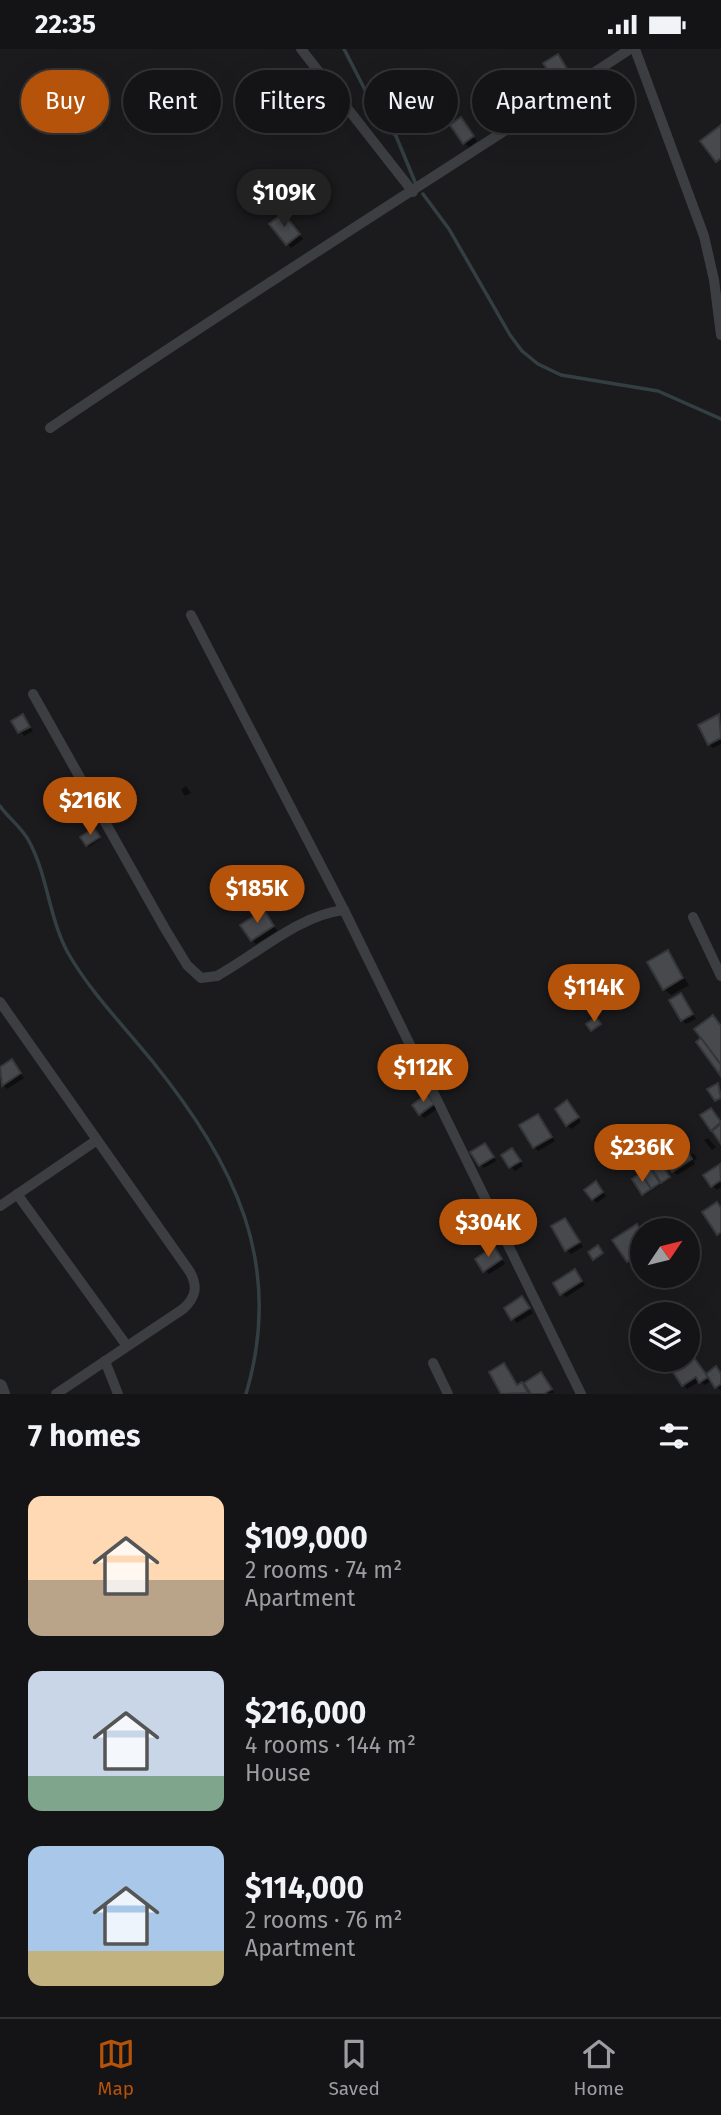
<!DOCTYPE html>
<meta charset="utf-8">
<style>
:root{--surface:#141416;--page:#1d1d1f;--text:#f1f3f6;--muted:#9d9ea1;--line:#333335;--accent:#b45309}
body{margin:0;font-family:"Fira Sans",sans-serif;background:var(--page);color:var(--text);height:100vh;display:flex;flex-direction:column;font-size:26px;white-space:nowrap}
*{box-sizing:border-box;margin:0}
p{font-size:23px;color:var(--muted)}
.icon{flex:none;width:38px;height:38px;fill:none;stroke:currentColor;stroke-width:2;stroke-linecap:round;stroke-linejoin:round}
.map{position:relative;height:1345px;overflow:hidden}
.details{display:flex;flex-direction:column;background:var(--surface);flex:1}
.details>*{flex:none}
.top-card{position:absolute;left:21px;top:21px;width:679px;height:63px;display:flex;gap:14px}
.needle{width:46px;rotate:55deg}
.tools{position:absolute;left:630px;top:1169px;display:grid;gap:14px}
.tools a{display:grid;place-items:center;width:70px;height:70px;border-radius:50%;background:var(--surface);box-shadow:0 7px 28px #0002,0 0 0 2px var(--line);font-size:35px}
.price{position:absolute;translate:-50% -60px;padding:0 16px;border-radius:24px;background:var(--accent);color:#fff;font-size:23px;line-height:46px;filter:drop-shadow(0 2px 4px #0008)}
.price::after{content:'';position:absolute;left:50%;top:42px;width:21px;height:16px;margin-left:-10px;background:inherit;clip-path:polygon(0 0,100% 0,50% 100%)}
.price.current{background:#222;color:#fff}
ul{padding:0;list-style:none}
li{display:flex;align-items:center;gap:21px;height:175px;padding:0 28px}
li span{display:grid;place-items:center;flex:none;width:196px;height:140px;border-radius:14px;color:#555}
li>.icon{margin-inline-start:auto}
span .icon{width:84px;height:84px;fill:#fffc;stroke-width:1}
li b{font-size:30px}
h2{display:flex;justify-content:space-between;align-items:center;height:84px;padding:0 28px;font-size:30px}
.tag{padding:0 24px;border-radius:32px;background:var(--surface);box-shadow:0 7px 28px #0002,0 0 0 2px var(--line);font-size:24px;line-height:63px}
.tag.current{background:var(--accent);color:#fff}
.status{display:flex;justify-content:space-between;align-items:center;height:49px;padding:0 35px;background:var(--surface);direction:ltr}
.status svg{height:19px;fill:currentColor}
.dock{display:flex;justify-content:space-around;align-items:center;height:98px;border-top:2px solid var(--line);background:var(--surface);font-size:19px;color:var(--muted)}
.dock a{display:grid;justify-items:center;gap:4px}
.dock .current{color:var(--accent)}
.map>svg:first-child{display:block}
</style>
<div class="status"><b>22:35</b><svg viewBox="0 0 49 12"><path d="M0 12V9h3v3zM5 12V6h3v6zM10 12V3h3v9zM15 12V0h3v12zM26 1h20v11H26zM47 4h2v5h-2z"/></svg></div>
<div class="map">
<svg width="721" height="1345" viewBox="0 0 721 1345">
<rect width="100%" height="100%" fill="#1b1b1d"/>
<g fill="#0007">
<polygon points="558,7 575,32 563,40 559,36"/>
<polygon points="465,75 477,92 469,98 465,94"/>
<polygon points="287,170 303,190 291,199 272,176"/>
<polygon points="719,667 721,695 713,699 709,695"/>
<polygon points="23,668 33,682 24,687 14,673"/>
<polygon points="186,737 191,744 185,747 181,741"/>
<polygon points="94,781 100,790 89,798 82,789"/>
<polygon points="268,867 277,882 256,895 252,891"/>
<polygon points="667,903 689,936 671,946 664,940"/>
<polygon points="681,946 696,970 686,975 682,971"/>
<polygon points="12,1013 24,1029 7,1040 0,1031 0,1020"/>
<polygon points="431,1051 437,1060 424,1069 414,1056"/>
<polygon points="571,1058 581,1073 571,1080 567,1076"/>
<polygon points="538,1067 555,1092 538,1102 534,1098"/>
<polygon points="708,1089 716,1098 712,1101 704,1091"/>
<polygon points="489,1100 496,1112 484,1119 480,1115"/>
<polygon points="693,1104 697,1109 693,1112 695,1115 677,1126 673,1122"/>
<polygon points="516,1105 523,1117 515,1122 503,1107"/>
<polygon points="659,1115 669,1130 645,1146 634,1131"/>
<polygon points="719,1117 721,1138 717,1141 713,1137"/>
<polygon points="600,1138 606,1147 597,1154 593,1150"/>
<polygon points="565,1171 583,1198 571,1205 567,1201"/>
<polygon points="636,1177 642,1184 642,1209 632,1216 628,1212"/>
<polygon points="498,1204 505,1215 489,1225 485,1221"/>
<polygon points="575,1222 585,1236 566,1248 562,1244"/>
<polygon points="526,1254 533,1264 517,1274 506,1260"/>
<polygon points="504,1316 518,1337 522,1336 531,1345 503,1345 491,1323"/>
<polygon points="716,1320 721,1325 721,1342 712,1331 705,1336 700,1332 687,1340 673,1321 706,1326"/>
<polygon points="545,1329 554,1344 531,1345 532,1344"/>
</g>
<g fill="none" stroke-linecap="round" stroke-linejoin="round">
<g stroke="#333f42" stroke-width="3.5">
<polyline points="344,0 379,68 396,87 415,133"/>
<polyline points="423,145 449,180 510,286 522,302 538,315 561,326 658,342 721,370"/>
<path d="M0 757C9 770 23 779 30 794 48 829 49 869 68 904 91 944 124 977 153 1013 234 1114 285 1214 246 1345"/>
</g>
</g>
<g fill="#48494d" stroke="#353639" stroke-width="2">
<polygon points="558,5 572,28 558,37 543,14"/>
<polygon points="256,46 262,54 250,62 245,55"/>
<polygon points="461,68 474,87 463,95 450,76"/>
<polygon points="721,76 721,109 716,113 700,92"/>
<polygon points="283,164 300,185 286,196 269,175"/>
<polygon points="23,665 30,678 18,684 11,672"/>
<polygon points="719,665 721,689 708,696 698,676"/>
<polygon points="94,779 100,788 86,797 80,788"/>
<polygon points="264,861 274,877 251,892 240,876"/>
<polygon points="668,901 683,929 663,941 647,913"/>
<polygon points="681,944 693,965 681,972 669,951"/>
<polygon points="713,966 721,977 721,1016 694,980"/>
<polygon points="596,968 601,975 591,982 586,975"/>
<polygon points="701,989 721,1016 720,1026 696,993"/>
<polygon points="12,1010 21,1024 2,1037 0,1018"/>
<polygon points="718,1034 721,1049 715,1052 707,1040"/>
<polygon points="427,1045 434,1055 419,1066 412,1056"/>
<polygon points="567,1051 579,1068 566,1077 555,1060"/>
<polygon points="711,1059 721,1073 711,1082 700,1066"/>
<polygon points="538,1065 552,1088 533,1099 519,1076"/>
<polygon points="721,1075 721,1095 712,1082"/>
<polygon points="485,1094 494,1108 479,1117 470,1103"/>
<polygon points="685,1098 692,1110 672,1123 664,1111"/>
<polygon points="512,1099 521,1112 509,1119 501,1106"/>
<polygon points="660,1113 670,1128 661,1134 651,1118"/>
<polygon points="720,1115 721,1131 711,1138 703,1126"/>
<polygon points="650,1119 660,1134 651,1140 641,1124"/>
<polygon points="641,1124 651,1140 642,1146 632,1130"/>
<polygon points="596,1132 603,1143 592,1151 584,1141"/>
<polygon points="717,1153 721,1159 721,1183 717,1186 702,1163"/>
<polygon points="523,1162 528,1173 516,1179 510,1168"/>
<polygon points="565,1169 580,1193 565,1202 551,1177"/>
<polygon points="637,1175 642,1184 642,1202 627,1213 612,1191"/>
<polygon points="598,1196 603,1204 593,1211 588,1203"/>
<polygon points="494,1197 502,1210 483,1223 475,1210"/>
<polygon points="575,1220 582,1232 560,1246 553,1234"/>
<polygon points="522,1247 530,1259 511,1271 504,1259"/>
<polygon points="692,1306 708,1328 699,1334 696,1328 682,1337 671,1320"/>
<polygon points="504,1314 517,1336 522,1333 528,1344 501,1345 489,1323"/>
<polygon points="716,1317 721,1325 721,1335 715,1339 706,1325"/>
<polygon points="541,1323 552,1340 544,1345 531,1345 524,1334"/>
</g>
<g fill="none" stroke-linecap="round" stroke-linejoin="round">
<g stroke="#3c3e42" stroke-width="10">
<polyline points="301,0 413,143"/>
<polyline points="635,0 704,187 714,231 721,286"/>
<path d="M50 379C241 249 437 127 630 0"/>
<polyline points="191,566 344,861 581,1345"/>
<path d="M33 645 164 878 187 916 201 929 217 927C257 905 299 866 344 861"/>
<polyline points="693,868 721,927"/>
<path d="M0 953 190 1223C198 1238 196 1248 183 1260L56 1345"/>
<polyline points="17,1145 127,1297"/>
<polyline points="0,1157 97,1091"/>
<polyline points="105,1312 118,1345"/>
<polyline points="433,1314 448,1345"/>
</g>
<polyline stroke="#3c3e42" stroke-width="14" points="0,1337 3,1345"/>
</g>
</svg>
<div class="tools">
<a><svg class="needle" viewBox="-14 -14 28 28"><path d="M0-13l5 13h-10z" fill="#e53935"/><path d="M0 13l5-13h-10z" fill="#9d9ea1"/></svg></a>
<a><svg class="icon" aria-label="layers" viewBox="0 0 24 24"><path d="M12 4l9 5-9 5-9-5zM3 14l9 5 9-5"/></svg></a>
</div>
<b class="price current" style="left:284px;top:180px">$109K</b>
<b class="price" style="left:90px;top:788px">$216K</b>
<b class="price" style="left:257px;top:876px">$185K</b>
<b class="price" style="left:594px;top:975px">$114K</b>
<b class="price" style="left:423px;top:1055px">$112K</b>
<b class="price" style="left:642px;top:1135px">$236K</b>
<b class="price" style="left:488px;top:1210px">$304K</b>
<div class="top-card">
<a class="tag current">Buy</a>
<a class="tag">Rent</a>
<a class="tag">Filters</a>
<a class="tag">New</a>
<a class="tag">Apartment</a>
</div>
</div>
<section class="details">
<h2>7 homes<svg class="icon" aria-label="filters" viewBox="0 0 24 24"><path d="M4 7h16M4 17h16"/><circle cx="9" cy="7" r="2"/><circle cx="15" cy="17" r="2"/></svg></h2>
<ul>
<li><span style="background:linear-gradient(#ffd9b3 60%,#b9a48a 0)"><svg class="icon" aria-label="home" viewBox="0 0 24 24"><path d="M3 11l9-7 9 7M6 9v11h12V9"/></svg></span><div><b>$109,000</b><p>2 rooms · 74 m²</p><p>Apartment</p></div></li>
<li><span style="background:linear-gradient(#c9d6e8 75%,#7fa58c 0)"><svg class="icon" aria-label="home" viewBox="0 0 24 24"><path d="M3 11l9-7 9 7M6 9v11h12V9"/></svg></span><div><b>$216,000</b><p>4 rooms · 144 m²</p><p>House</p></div></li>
<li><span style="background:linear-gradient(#a9c7e8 75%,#c2b280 0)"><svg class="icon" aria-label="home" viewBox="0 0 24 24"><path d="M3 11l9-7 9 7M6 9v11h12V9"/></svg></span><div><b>$114,000</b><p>2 rooms · 76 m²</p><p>Apartment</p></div></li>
</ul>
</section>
<nav class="dock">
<a class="current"><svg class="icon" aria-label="map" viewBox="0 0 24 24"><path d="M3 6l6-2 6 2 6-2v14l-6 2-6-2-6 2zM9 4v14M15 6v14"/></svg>Map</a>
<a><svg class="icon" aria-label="saved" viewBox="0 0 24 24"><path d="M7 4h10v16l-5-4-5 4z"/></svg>Saved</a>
<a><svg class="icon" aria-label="home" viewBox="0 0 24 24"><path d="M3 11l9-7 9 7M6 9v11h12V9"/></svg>Home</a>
</nav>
